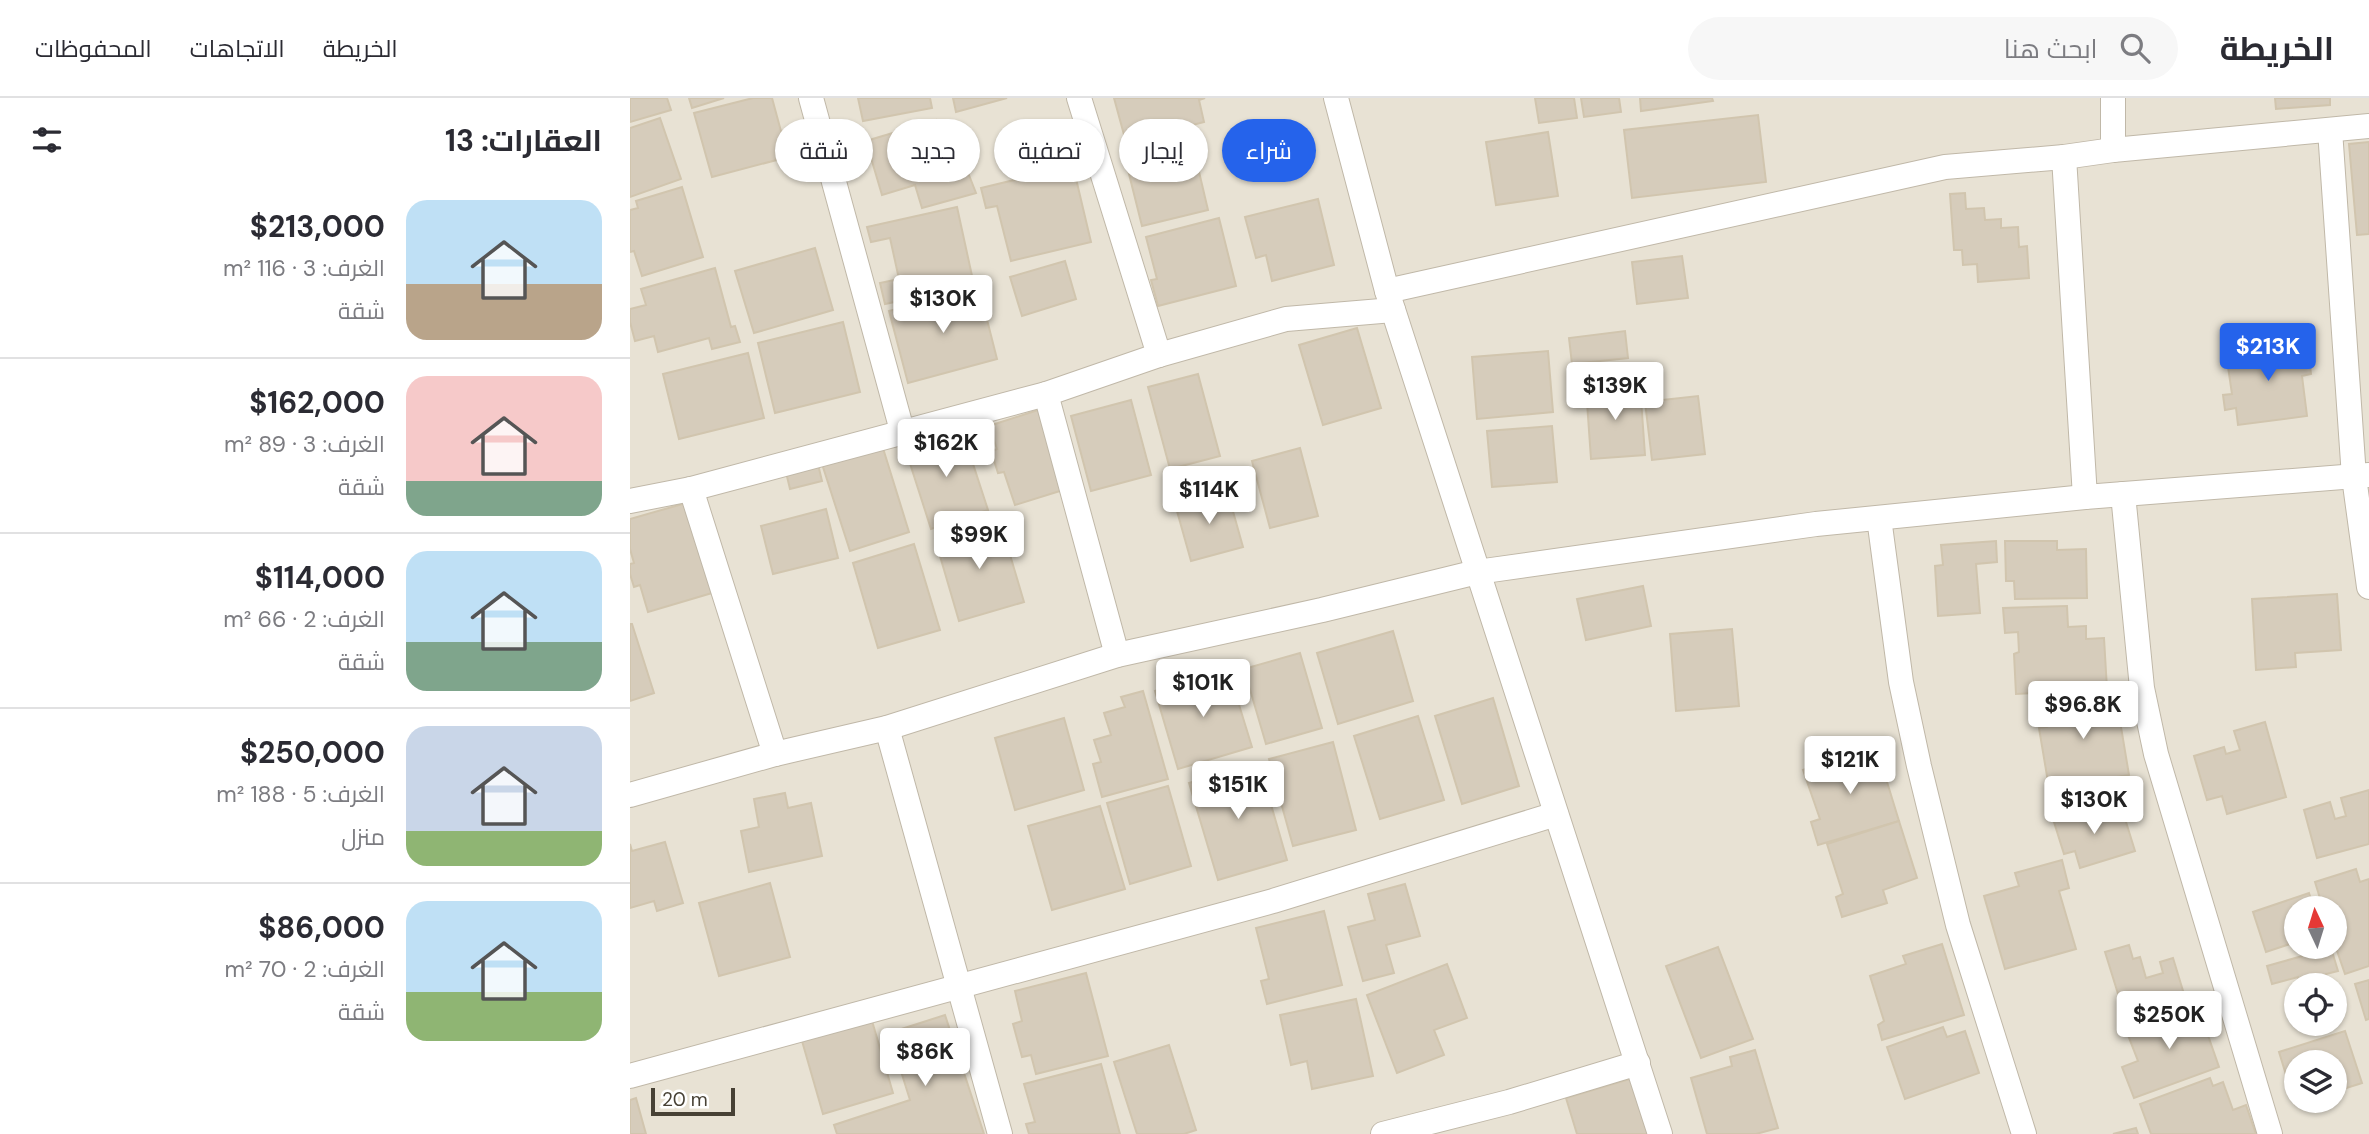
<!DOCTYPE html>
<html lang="ar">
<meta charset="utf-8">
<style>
:root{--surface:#fff;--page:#f7f7f7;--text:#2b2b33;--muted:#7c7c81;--line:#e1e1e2;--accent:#2563eb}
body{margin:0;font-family:"DM Sans",Cairo,sans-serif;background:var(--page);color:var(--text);direction:rtl;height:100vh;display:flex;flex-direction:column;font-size:26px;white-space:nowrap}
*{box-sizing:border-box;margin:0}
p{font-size:23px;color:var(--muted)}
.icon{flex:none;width:38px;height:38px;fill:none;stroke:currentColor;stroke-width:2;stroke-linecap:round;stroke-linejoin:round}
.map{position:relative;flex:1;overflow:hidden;direction:ltr}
.sheet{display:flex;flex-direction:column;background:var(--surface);width:630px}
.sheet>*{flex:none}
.top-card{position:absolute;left:21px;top:21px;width:665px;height:63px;direction:rtl;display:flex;gap:14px}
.needle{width:46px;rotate:356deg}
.fabs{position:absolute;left:1654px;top:798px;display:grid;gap:14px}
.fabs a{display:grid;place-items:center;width:63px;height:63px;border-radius:50%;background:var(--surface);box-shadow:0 2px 5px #0004;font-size:35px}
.scale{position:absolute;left:21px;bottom:18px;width:84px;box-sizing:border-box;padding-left:7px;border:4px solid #474135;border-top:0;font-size:19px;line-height:24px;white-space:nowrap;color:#474135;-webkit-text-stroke:5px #fff;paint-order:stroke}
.price{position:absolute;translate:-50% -60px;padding:0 16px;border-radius:7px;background:#fff;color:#222;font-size:23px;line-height:46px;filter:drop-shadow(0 2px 4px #0008)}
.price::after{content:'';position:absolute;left:50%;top:42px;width:21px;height:16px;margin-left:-10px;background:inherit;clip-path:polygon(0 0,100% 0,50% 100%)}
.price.on{background:var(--accent);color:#fff}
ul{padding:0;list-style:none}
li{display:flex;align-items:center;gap:21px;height:175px;padding:0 28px}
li+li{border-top:2px solid var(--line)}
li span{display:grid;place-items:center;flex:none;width:196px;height:140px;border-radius:21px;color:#555}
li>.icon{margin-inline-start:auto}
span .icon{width:84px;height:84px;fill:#fffc;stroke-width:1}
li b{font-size:30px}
h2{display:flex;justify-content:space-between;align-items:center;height:84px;padding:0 28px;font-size:30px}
.tag{padding:0 24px;border-radius:32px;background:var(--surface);box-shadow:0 2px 5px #0004;font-size:24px;line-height:63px}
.tag.on{background:var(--accent);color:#fff}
header{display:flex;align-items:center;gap:42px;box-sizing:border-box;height:98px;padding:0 35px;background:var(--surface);border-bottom:2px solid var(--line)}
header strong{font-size:33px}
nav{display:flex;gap:38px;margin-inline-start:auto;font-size:24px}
.search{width:490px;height:63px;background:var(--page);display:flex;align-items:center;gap:18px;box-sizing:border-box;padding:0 24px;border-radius:38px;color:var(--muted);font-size:26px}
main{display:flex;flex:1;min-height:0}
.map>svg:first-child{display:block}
</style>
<header>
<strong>الخريطة</strong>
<div class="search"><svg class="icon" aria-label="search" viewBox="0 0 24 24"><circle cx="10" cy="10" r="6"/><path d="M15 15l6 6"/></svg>ابحث هنا</div>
<nav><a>الخريطة</a><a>الاتجاهات</a><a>المحفوظات</a></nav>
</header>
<main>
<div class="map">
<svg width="1739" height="1036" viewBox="0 0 1739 1036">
<rect width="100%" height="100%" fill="#f4f0e6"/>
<path fill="#e8e2d4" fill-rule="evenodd" d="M0 0H1739V1036H0ZM1666 810H1704V849H1666ZM1666 887H1704V926H1666ZM1666 964H1704V1003H1666Z"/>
<g fill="#d6ccbb" stroke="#d1c5ae" stroke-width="2">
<polygon points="0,0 37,0 41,12 0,24"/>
<polygon points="59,0 94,0 62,10"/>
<polygon points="123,0 142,0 158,59 82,79 64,15"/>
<polygon points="228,0 300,0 302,10 233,23"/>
<polygon points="323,0 377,0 326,14"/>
<polygon points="484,0 575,0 569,2 574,24 496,44"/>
<polygon points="905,0 944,0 947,20 909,25"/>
<polygon points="951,0 989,0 991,14 954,19"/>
<polygon points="1010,0 1082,0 1083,3 1011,13"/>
<polygon points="1645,0 1700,0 1700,7 1646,11"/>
<polygon points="1128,17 1136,84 1002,100 994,32"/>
<polygon points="30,20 51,81 0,99 0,30"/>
<polygon points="306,22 319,66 333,62 346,95 292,110 285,87 252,97 236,43"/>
<polygon points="918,34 928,98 866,107 856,44"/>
<polygon points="562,44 578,112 512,128 495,60"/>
<polygon points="1739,44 1739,136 1727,137 1719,46"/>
<polygon points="443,68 461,144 381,163 367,108 356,110 351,90"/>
<polygon points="52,89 73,159 12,178 4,153 0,154 0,112 8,110 6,103"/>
<polygon points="1335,95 1336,111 1354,110 1355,122 1371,121 1371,130 1388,129 1389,149 1397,148 1399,180 1348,184 1347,166 1333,167 1332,152 1324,152 1320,96"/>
<polygon points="688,101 704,167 642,183 636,157 626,160 615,119"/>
<polygon points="327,109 344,187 255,206 250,185 269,181 260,140 241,144 237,129"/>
<polygon points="589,120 606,188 528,208 521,182 527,181 516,139"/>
<polygon points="185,150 203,212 124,235 105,173"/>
<polygon points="1052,158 1058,200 1007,206 1002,164"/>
<polygon points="435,163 446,201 392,218 380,179"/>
<polygon points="85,170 101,229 105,228 110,244 82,251 79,240 28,254 24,238 5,243 0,224 0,211 16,207 11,191"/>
<polygon points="349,190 367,261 278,285 259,213"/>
<polygon points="213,224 230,294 145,315 128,245"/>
<polygon points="727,230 751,310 693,327 669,247"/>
<polygon points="995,233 998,260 942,266 939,240"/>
<polygon points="1677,244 1681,276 1672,278 1677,318 1608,327 1606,310 1595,312 1593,297 1602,296 1596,255"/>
<polygon points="918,253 923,314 847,321 842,259"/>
<polygon points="118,255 134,320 49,341 33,276"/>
<polygon points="568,276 590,358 540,371 518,289"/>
<polygon points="1010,287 1015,357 961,361 956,290"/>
<polygon points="1068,298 1075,356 1022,362 1015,304"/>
<polygon points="501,302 521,377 461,393 441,318"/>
<polygon points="408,312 433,392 385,407 374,374 368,375 361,353 367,351 359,328"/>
<polygon points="922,328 927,384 862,389 857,333"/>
<polygon points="332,332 358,412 301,431 275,350"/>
<polygon points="252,347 279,434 220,453 192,366"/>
<polygon points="670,350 688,418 640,430 622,363"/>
<polygon points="187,362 192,383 160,391 155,370"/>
<polygon points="597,392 613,449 561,463 545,406"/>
<polygon points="56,405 82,495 18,514 10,487 4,489 0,476 0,466 4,465 0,451 0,421"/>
<polygon points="196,411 208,460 143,476 131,428"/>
<polygon points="370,423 394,504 329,523 305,441"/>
<polygon points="1366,443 1367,464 1346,466 1350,515 1308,518 1305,468 1313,467 1311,447"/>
<polygon points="1375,443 1427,443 1427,452 1456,451 1457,500 1385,501 1384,483 1376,483"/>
<polygon points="284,446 310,532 248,550 223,465"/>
<polygon points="1013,488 1021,528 956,542 947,501"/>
<polygon points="1707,496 1711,552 1665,555 1666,569 1626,572 1622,501"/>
<polygon points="1437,508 1438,529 1456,528 1456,541 1474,540 1477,591 1386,596 1384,556 1389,554 1388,534 1375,535 1373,510"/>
<polygon points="0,526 2,526 24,595 0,603"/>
<polygon points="1102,531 1109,608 1046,613 1040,536"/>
<polygon points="763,533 783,603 708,626 687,555"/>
<polygon points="670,555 692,630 636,646 614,571"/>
<polygon points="598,571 622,649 548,671 525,593"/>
<polygon points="513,593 538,681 472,699 463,666 471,664 464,642 481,637 474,615 495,609 491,599"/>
<polygon points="1485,593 1499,677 1419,690 1409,630 1417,629 1413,604 1435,600 1437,608 1456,604 1454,599"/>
<polygon points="863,600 889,688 832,706 805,618"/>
<polygon points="788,618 814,702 750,721 724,638"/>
<polygon points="434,620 454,692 385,712 365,640"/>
<polygon points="1635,624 1656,699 1597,716 1592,698 1577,702 1564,658 1594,649 1596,656 1610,652 1604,633"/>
<polygon points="703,644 726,732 663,748 639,661"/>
<polygon points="1246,648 1269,723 1188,747 1181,724 1190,721 1173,672"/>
<polygon points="629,665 657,762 588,782 559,685"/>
<polygon points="538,688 561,768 500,786 477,705"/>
<polygon points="1739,692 1739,746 1687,760 1674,712 1700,704 1705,721 1716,718 1711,700"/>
<polygon points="155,695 158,710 181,705 192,758 119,774 111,733 129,729 124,701"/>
<polygon points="470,708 495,791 422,812 398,728"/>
<polygon points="1463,708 1467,718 1492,711 1505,753 1450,770 1445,753 1434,756 1423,721"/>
<polygon points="1269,723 1287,780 1253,792 1257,805 1212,819 1206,799 1213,796 1197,746"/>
<polygon points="35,744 53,805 27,813 24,803 0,810 0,746 2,753"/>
<polygon points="1432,762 1439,790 1429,793 1446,851 1375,871 1354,798 1389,788 1385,775"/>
<polygon points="1726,771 1730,784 1739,781 1739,868 1715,876 1704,844 1704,810 1693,810 1685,784"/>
<polygon points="140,785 160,859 89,878 69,805"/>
<polygon points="775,786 790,838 756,847 764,875 733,883 718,829 745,822 738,796"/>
<polygon points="1679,795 1684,810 1666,810 1666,844 1636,854 1623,814"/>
<polygon points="694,813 712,887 637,906 631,883 639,881 626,830"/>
<polygon points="1312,846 1334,917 1252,942 1248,927 1254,923 1240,878 1276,866 1273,858"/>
<polygon points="1499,847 1503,861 1510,859 1516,880 1533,875 1530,864 1543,860 1554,896 1494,915 1475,854"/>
<polygon points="1088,849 1123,941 1071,960 1036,868"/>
<polygon points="1701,850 1708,873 1696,876 1699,887 1670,887 1668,879 1642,886 1637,868"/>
<polygon points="817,866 837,920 804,932 814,957 767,975 737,897"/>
<polygon points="456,875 478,958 406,976 401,957 392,959 383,926 392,923 385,893"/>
<polygon points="1739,882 1739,921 1736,922 1725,886"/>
<polygon points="726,901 743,978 682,991 677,963 661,967 650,917"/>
<polygon points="1567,906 1589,969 1504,1000 1492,969 1508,963 1496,932"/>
<polygon points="240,916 263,995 193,1016 170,936"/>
<polygon points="315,917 354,1036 207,1036 204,1027 280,1002 259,935"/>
<polygon points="1313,929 1317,939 1335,933 1349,975 1275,1001 1257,949"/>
<polygon points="1715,933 1732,985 1704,994 1704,964 1666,964 1666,1003 1676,1003 1665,1006 1649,954"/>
<polygon points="539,947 566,1032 554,1036 507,1036 484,964"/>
<polygon points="1125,952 1148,1030 1126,1036 1077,1036 1061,980 1102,968 1100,959"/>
<polygon points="471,966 490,1036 399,1036 396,1026 405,1024 394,986"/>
<polygon points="1003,980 1020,1036 947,1036 936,1000"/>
<polygon points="1580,980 1583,988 1593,984 1603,1012 1616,1007 1626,1036 1521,1036 1510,1006"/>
<polygon points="6,1000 16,1036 0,1036 0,1002"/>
<polygon points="1506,1030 1508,1036 1483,1036"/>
</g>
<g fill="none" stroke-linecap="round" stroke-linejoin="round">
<g stroke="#c0b8a8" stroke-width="26">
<g id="street">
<polyline points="181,0 273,336"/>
<polyline points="449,0 529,257"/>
<polyline points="706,0 757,193 1030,1036"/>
<polyline points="1483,0 1483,52"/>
<polyline points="1700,32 1724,379 1739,489"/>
<polyline points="1434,59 1455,399"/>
<polyline points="757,193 1315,69 1434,59 1483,52 1739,28"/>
<polyline points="416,296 487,557"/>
<polyline points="61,391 145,656"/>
<polyline points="1493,396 1512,590 1526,656 1640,1036"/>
<polyline points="0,403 61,391 416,296 529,257 656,221 763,212"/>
<polyline points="1249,420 1271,584 1289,668 1328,827 1394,1036"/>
<polyline points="257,630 370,1036"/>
<polyline points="0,697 145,656 257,630 487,557 692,512 847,474 1186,426 1455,399 1739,377"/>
<polyline points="0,978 643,803 926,716"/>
<polyline points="753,1036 879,1004 1008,965"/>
</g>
</g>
<use href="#street" stroke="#fff" stroke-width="24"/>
</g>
</svg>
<div class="fabs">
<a><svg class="needle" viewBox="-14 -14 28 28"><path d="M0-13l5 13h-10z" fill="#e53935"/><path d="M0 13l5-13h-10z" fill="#7c7c81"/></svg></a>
<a><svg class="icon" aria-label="locate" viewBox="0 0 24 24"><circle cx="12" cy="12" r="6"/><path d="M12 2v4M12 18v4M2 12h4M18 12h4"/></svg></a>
<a><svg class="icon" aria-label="layers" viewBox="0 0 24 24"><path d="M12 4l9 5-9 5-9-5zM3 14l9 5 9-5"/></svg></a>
</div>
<div class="scale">20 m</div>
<b class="price" style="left:313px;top:237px">$130K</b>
<b class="price on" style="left:1638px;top:285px">$213K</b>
<b class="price" style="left:985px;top:324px">$139K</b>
<b class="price" style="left:316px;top:381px">$162K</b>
<b class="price" style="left:579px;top:428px">$114K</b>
<b class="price" style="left:349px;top:473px">$99K</b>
<b class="price" style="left:573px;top:621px">$101K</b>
<b class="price" style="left:1453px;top:643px">$96.8K</b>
<b class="price" style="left:1220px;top:698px">$121K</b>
<b class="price" style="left:608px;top:723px">$151K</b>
<b class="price" style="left:1464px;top:738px">$130K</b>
<b class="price" style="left:1539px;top:953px">$250K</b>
<b class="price" style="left:295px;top:990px">$86K</b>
<div class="top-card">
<a class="tag on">شراء</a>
<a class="tag">إيجار</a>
<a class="tag">تصفية</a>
<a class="tag">جديد</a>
<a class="tag">شقة</a>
</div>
</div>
<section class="sheet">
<h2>العقارات: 13<svg class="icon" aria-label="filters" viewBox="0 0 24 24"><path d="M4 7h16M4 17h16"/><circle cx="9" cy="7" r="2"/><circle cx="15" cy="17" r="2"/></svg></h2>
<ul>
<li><span style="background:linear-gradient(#bfe0f5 60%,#b9a48a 0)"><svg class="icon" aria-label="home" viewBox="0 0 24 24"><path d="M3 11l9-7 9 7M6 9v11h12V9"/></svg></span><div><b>$213,000</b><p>الغرف: 3 · 116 m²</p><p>شقة</p></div></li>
<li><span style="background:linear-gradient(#f6c9c9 75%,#7fa58c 0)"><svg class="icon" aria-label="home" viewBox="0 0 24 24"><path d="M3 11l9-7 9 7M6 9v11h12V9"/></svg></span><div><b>$162,000</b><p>الغرف: 3 · 89 m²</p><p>شقة</p></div></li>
<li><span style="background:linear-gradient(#bfe0f5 65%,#7fa58c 0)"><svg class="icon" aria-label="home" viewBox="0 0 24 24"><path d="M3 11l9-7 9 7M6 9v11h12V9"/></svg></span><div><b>$114,000</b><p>الغرف: 2 · 66 m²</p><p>شقة</p></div></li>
<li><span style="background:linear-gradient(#c9d6e8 75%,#8fb573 0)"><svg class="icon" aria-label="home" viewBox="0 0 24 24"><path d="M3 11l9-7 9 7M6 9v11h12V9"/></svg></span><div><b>$250,000</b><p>الغرف: 5 · 188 m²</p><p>منزل</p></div></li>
<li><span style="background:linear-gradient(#bfe0f5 65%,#8fb573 0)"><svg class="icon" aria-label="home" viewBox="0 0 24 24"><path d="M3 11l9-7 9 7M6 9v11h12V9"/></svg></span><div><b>$86,000</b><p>الغرف: 2 · 70 m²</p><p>شقة</p></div></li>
</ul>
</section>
</main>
